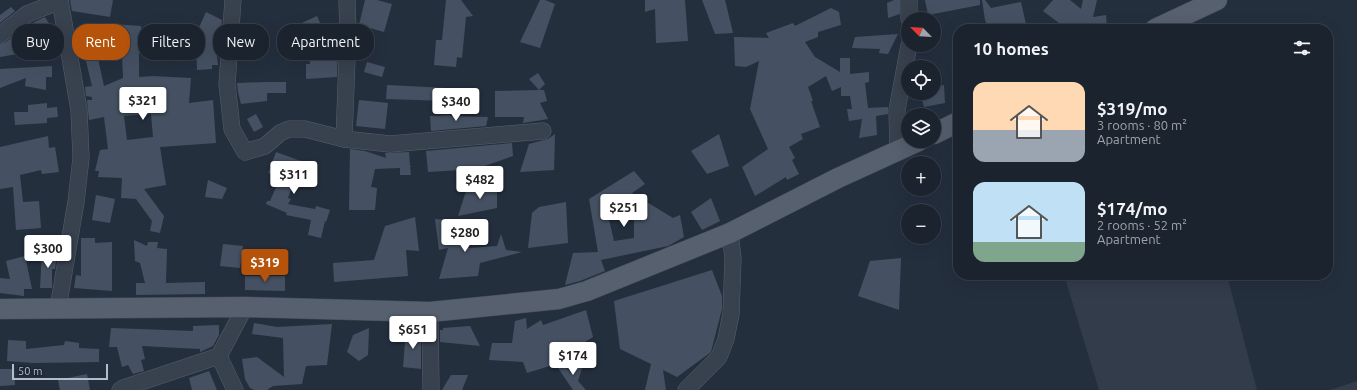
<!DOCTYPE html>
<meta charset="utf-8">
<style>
:root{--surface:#1b232e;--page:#242b36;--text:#f1f3f6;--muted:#a0a4aa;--line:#39404a;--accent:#b45309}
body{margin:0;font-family:Ubuntu,sans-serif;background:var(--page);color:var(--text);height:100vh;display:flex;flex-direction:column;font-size:15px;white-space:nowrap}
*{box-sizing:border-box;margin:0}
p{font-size:13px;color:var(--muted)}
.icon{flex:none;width:22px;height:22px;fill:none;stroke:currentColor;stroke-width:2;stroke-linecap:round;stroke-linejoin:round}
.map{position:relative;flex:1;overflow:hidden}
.sheet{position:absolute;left:953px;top:24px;width:380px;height:256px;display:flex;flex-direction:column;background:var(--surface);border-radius:16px;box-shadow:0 4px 16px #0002,0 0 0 1px var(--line)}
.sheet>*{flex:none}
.guide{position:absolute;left:12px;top:24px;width:380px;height:36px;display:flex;gap:8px}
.needle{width:26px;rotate:294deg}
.tools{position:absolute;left:901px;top:12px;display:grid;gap:8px}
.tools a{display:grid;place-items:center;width:40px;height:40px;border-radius:50%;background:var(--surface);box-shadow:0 4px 16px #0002,0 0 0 1px var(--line);font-size:20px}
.scale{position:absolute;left:12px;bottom:10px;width:96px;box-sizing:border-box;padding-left:4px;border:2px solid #b4bcc9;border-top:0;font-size:11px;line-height:14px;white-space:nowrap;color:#b4bcc9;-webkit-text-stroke:3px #1d2633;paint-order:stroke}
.price{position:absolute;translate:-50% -34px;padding:0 9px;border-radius:4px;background:#fff;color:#222;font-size:13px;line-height:26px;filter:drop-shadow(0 1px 2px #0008)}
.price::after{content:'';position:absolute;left:50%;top:24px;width:12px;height:9px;margin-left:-6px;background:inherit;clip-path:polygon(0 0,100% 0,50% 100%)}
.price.selected{background:var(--accent);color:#fff}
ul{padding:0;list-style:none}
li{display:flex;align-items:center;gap:12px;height:100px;padding:0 20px}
li span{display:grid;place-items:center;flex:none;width:112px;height:80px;border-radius:12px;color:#555}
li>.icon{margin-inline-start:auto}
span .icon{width:48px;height:48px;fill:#fffc;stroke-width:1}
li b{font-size:17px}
h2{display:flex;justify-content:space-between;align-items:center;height:48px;padding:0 20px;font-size:17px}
.tag{padding:0 14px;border-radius:16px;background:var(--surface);box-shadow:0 4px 16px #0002,0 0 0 1px var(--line);font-size:14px;line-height:36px}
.tag.selected{background:var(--accent);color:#fff}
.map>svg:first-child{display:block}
</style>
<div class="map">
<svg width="1357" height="390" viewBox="0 0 1357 390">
<rect width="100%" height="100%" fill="#242f3e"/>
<g fill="#323c4b">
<polygon points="1064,275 1227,275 1257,390 1099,390"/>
<polygon points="1357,381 1357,390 1330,390"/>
</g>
<g fill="#455162" fill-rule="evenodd">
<polygon points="70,0 113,0 110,17 72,11"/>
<polygon points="365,0 377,0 392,4 384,32 359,25"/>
<polygon points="446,0 461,0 473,16 466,17 462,58 457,57 456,67 434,65 436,40 442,40"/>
<polygon points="540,0 545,0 555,4 540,48 520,42"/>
<polygon points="645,0 685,0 688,41 656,43 655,9 645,12"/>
<polygon points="702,0 725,0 733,33 715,34"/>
<polygon points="894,0 900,0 900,14 888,18 887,3"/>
<polygon points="925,0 980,0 980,5 928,15"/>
<polygon points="982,0 985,0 991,8 1021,2 1027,29 989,29 985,20"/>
<polygon points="1053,0 1070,0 1081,9 1083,0 1097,0 1093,17 1106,15 1107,29 1067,29 1043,11"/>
<polygon points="11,7 15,11 0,23 0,15"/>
<polygon points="831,8 839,12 841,25 818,32 818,37 805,42 815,57 840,72 840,58 850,58 850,74 869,72 869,82 865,83 868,108 888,107 888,114 876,116 877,135 859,138 862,119 849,121 847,109 852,109 850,96 841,96 841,87 832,91 826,76 808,87 813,101 811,101 820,127 801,134 803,139 789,147 795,158 792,160 799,174 787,180 786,177 755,196 742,167 768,149 750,109 759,61 746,67 735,66 734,37 769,38 766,33 793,23 795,26"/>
<polygon points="206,12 222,20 220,45 218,49 216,49 218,65 212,65 212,69 197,70 196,47 187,47 186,36 195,36"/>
<polygon points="317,16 331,47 338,47 337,77 306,79 306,64 310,64 308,33 298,38 293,27"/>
<polygon points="45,17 50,25 48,26 51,48 0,57 0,44 6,42 26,27 29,32 28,25"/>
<path d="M113 24 141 26 140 53H139V77L153 76 191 78 189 103 213 100 216 143 160 147 166 185 144 189 164 216 160 233 150 231 152 221 136 199 121 198 122 178 98 177 99 171H95L100 150 108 149 104 117 89 120 87 100H92V97L86 96 85 87 92 86 85 57 97 54 104 86 123 78 122 55 111 56ZM151 114 153 137 127 140 124 116Z"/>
<polygon points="898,34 888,54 879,53 880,49 852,48 855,37"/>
<polygon points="367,62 385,67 382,77 364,72"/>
<polygon points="52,66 52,77 46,77 46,90 25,86 26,78 0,88 0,69"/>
<polygon points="538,73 545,84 539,90 544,90 547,101 540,103 548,119 523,123 524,117 495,117 495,91 539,90 529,79"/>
<polygon points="266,82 286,82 286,93 267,93 267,101 241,104 238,92 237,83"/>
<polygon points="387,85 447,88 447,101 386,99"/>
<polygon points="944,85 945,103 924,107 920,93 934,93 934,87"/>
<polygon points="359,100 388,103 385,129 356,126"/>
<polygon points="47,103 47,108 57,107 58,117 47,118 47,123 15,125 14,112 28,112 28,105"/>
<polygon points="256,114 263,127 254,132 247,119"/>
<polygon points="450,115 450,116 488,117 486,126 431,131 430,116"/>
<polygon points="555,134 554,170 520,172 529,144 548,139"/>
<polygon points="719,134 729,166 707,174 691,151"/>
<polygon points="48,136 49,148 55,147 59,172 42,174 41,170 20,175 23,202 39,201 41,228 16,230 13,187 0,189 0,147"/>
<polygon points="512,143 513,156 460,175 461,170 428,172 426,151"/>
<polygon points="350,149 365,151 386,158 385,153 409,152 410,166 412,166 410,167 411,175 400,175 400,168 375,169 371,187 377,188 375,210 349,210"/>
<polygon points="276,152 301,161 288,198 291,199 288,204 315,209 316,206 330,210 326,222 325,221 321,238 308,235 311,220 286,215 287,213 266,204 267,201 270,201 280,178 268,173"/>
<path d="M634 171 645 184 632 193 673 218 680 215 684 237 668 246 601 260 605 271 580 281 565 285 573 253 598 252 589 199ZM618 203 634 210V238L614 241 607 211Z"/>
<polygon points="208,180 227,188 222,199 205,197"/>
<polygon points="497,184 497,208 458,216 466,191"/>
<polygon points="96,195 115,199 110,223 92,220"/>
<polygon points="711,198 720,221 702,230 691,212"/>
<polygon points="566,202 568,243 528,248 532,213 539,207"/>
<polygon points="415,217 419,251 406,250 408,276 334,282 333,263 374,260 385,226"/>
<polygon points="435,219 447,220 469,248 497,246 501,234 506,250 522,252 480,263 478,276 439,279 448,248 439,250"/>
<polygon points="81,238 95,238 95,243 112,242 112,291 74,288 76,275 81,276"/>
<polygon points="134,240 147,246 148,242 158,242 157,248 167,249 166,283 205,282 205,294 136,295 136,283 145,283 140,263 135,261"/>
<polygon points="223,244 243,246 240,268 220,266"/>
<polygon points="42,252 57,253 55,269 52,269 52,288 40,288"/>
<polygon points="25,256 32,289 24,289 24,296 0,293 0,278 10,279 6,261"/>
<polygon points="901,258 899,310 858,296 870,261"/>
<polygon points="712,270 722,296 722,309 711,352 677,377 663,370 666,390 645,390 651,364 620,349 614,301"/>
<polygon points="245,276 285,276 285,291 245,290"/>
<polygon points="586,310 593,337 569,352 572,359 527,373 523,362 489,360 492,343 512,343 515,321 526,318 527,329 541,320 543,325"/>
<polygon points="254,323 277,327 332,324 327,365 306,366 302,384 273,386 267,390 254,390 250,388 245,379 242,359 257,357 284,377 283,338 252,334"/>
<polygon points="219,325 219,335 213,346 200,352 200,349 142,346 145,359 141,360 144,371 133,374 128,365 122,367 117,347 109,347 111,328 193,331 193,326"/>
<polygon points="470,326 480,346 440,342 440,330 443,330 443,328"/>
<polygon points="369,328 368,355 359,361 347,352 353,335"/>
<polygon points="406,330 421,330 421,369 403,367"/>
<polygon points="8,340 26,341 26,349 64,345 65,341 79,343 79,348 99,349 99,362 34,363 7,361"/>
<polygon points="586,355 578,381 586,390 573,390 558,368 563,364 571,373"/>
<polygon points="0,369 14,369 15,385 0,386"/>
<polygon points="209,371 217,390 192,390 189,378"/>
<polygon points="87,374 90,390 60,390 58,380"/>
<polygon points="451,375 468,375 462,390 442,390"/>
</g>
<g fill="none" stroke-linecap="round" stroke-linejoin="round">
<g stroke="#565f6c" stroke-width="17">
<g id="minor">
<polyline points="233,0 227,84 232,129 245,152 265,146 280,133 289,129 305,129 344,139 390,144 543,131"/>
<polyline points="909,0 909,19"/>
<polyline points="0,35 27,14 60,1"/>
<polyline points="344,139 348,32 347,0"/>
<polyline points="898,151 897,110 909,45"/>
<polyline points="58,308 76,202 81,158 79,110 60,0"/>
<polyline points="430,312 431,390"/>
<polyline points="219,356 235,390"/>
<polyline points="120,390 123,388 219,356 245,307"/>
<polyline points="686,390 719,357 726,339 731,314 733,258 730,233"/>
</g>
</g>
<g stroke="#414a57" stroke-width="21">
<g id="major">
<polyline points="1155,29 1217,0"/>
<polyline points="934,134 958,122"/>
<polyline points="0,309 245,307 430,312 559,299 587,291 730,233 838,178 919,141"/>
</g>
</g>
<use href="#minor" stroke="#38414e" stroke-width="16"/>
<use href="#major" stroke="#56606e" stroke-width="20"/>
</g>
</svg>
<div class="tools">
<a><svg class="needle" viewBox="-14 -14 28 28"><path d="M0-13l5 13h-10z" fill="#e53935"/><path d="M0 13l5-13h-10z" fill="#a0a4aa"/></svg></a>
<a><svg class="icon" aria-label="locate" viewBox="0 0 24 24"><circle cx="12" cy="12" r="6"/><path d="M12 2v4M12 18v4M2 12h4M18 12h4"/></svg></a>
<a><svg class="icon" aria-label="layers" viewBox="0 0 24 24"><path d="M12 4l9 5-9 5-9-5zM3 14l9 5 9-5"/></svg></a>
<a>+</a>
<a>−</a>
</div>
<div class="scale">50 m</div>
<b class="price" style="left:143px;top:121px">$321</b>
<b class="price" style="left:456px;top:122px">$340</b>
<b class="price" style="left:294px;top:195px">$311</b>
<b class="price" style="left:480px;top:200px">$482</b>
<b class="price" style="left:624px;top:228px">$251</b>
<b class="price" style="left:465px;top:253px">$280</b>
<b class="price" style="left:48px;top:269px">$300</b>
<b class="price selected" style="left:265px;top:283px">$319</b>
<b class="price" style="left:413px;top:350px">$651</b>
<b class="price" style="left:573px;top:376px">$174</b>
<div class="guide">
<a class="tag">Buy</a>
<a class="tag selected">Rent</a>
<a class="tag">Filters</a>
<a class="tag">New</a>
<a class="tag">Apartment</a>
</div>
<section class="sheet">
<h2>10 homes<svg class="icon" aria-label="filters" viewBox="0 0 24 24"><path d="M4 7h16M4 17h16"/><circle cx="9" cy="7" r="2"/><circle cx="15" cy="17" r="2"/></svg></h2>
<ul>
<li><span style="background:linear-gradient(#ffd9b3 60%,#9aa5b1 0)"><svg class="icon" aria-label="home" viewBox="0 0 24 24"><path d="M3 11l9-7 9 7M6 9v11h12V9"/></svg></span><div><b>$319/mo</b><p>3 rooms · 80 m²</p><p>Apartment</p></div></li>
<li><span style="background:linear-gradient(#bfe0f5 75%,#7fa58c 0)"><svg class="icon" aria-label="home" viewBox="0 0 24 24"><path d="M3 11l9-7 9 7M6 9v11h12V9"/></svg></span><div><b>$174/mo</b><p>2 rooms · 52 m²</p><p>Apartment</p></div></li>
</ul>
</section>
</div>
